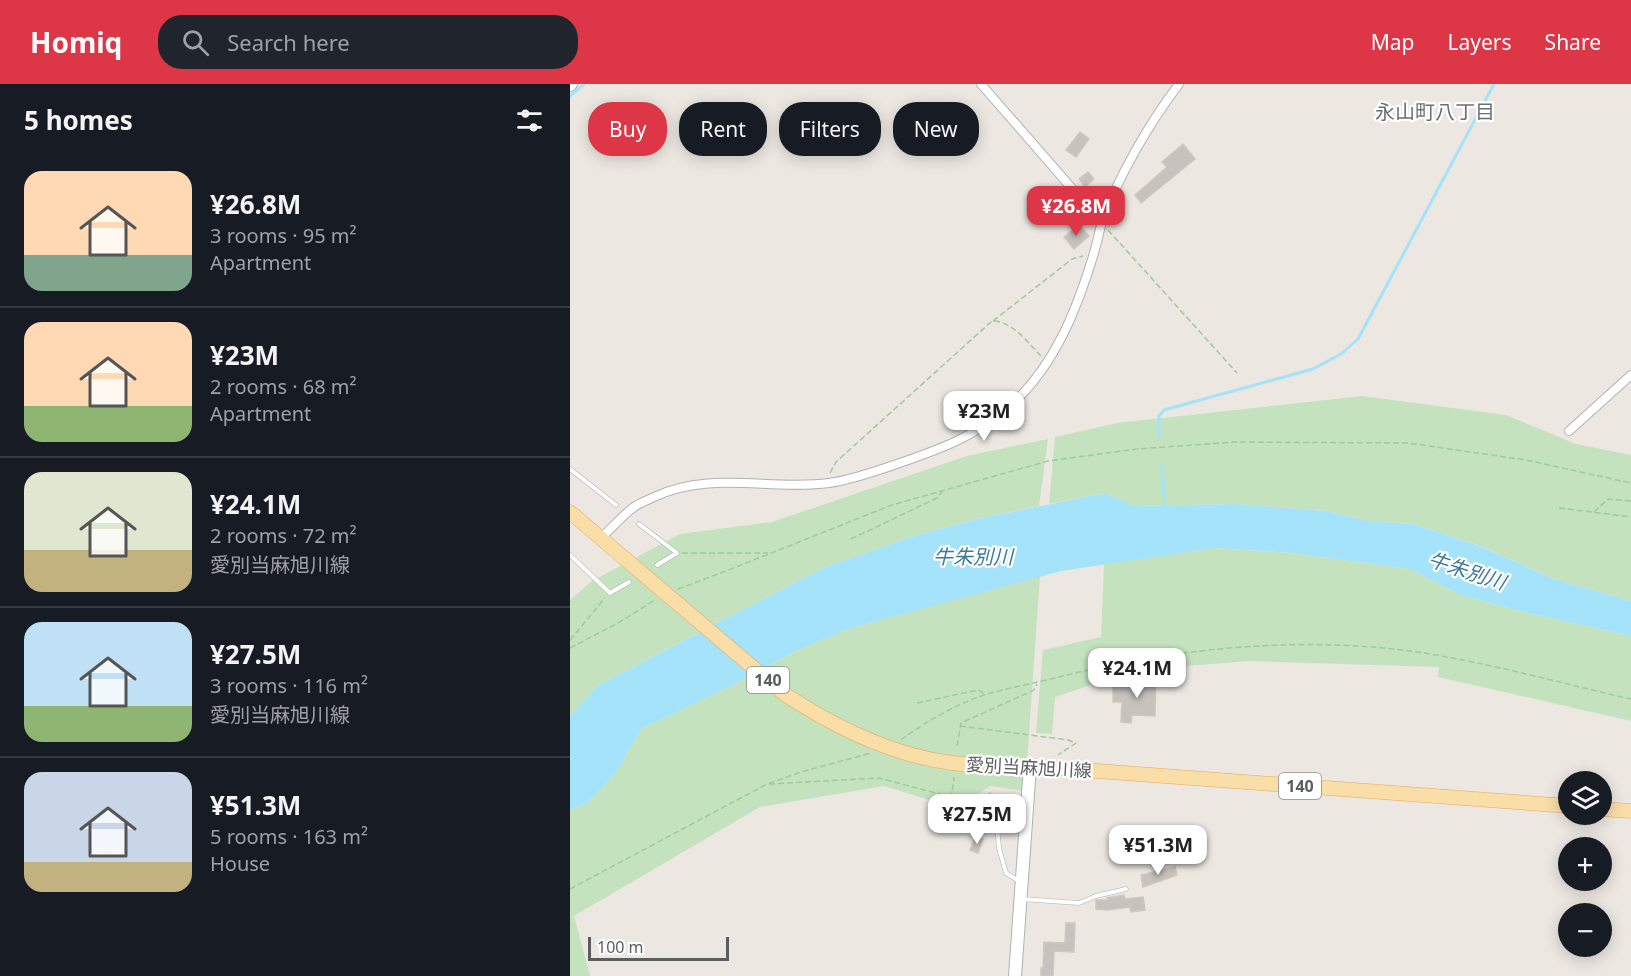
<!DOCTYPE html>
<meta charset="utf-8">
<style>
:root{--surface:#171b24;--page:#20242c;--text:#f1f3f6;--muted:#9ea1a6;--line:#363941;--accent:#dd3647}
body{margin:0;font-family:"Noto Sans","Noto Sans JP",sans-serif;background:var(--page);color:var(--text);height:100vh;display:flex;flex-direction:column;font-size:22px;white-space:nowrap}
*{box-sizing:border-box;margin:0}
p{font-size:20px;color:var(--muted)}
.icon{flex:none;width:33px;height:33px;fill:none;stroke:currentColor;stroke-width:2;stroke-linecap:round;stroke-linejoin:round}
.map{position:relative;flex:1;overflow:hidden}
.panel{display:flex;flex-direction:column;background:var(--surface);width:570px}
.panel>*{flex:none}
.hud{position:absolute;left:18px;top:18px;width:570px;height:54px;display:flex;gap:12px}
.buttons{position:absolute;left:988px;top:687px;display:grid;gap:12px}
.buttons a{display:grid;place-items:center;width:54px;height:54px;border-radius:50%;background:var(--surface);box-shadow:0 3px 15px #0003;font-size:30px}
.scale{position:absolute;left:18px;bottom:15px;width:141px;box-sizing:border-box;padding-left:6px;border:3px solid #5a5e61;border-top:0;font-size:16px;line-height:21px;white-space:nowrap;color:#5a5e61;-webkit-text-stroke:4px #fff;paint-order:stroke}
.price{position:absolute;translate:-50% -51px;padding:0 14px;border-radius:12px;background:#fff;color:#222;font-size:20px;line-height:39px;filter:drop-shadow(0 2px 3px #0008)}
.price::after{content:'';position:absolute;left:50%;top:36px;width:18px;height:14px;margin-left:-9px;background:inherit;clip-path:polygon(0 0,100% 0,50% 100%)}
.price.current{background:var(--accent);color:#fff}
ul{padding:0;list-style:none}
li{display:flex;align-items:center;gap:18px;height:150px;padding:0 24px}
li+li{border-top:2px solid var(--line)}
li span{display:grid;place-items:center;flex:none;width:168px;height:120px;border-radius:18px;color:#555}
li>.icon{margin-inline-start:auto}
span .icon{width:72px;height:72px;fill:#fffc;stroke-width:1}
li b{font-size:26px}
h2{display:flex;justify-content:space-between;align-items:center;height:72px;padding:0 24px;font-size:26px}
.chip{padding:0 21px;border-radius:24px;background:var(--surface);box-shadow:0 3px 15px #0003;font-size:21px;line-height:54px}
.chip.current{background:var(--accent);color:#fff}
header{display:flex;align-items:center;gap:36px;box-sizing:border-box;height:84px;padding:0 30px;background:var(--accent);color:#fff}
header strong{font-size:28px}
nav{display:flex;gap:33px;margin-inline-start:auto;font-size:21px}
.search{width:420px;height:54px;background:var(--page);display:flex;align-items:center;gap:15px;box-sizing:border-box;padding:0 21px;border-radius:24px;color:var(--muted);font-size:22px}
main{display:flex;flex:1;min-height:0}
.map>svg:first-child{display:block}
</style>
<header>
<strong>Homiq</strong>
<div class="search"><svg class="icon" aria-label="search" viewBox="0 0 24 24"><circle cx="10" cy="10" r="6"/><path d="M15 15l6 6"/></svg>Search here</div>
<nav><a>Map</a><a>Layers</a><a>Share</a></nav>
</header>
<main>
<section class="panel">
<h2>5 homes<svg class="icon" aria-label="filters" viewBox="0 0 24 24"><path d="M4 7h16M4 17h16"/><circle cx="9" cy="7" r="2"/><circle cx="15" cy="17" r="2"/></svg></h2>
<ul>
<li><span style="background:linear-gradient(#ffd9b3 70%,#7fa58c 0)"><svg class="icon" aria-label="home" viewBox="0 0 24 24"><path d="M3 11l9-7 9 7M6 9v11h12V9"/></svg></span><div><b>¥26.8M</b><p>3 rooms · 95 m²</p><p>Apartment</p></div></li>
<li><span style="background:linear-gradient(#ffd9b3 70%,#8fb573 0)"><svg class="icon" aria-label="home" viewBox="0 0 24 24"><path d="M3 11l9-7 9 7M6 9v11h12V9"/></svg></span><div><b>¥23M</b><p>2 rooms · 68 m²</p><p>Apartment</p></div></li>
<li><span style="background:linear-gradient(#dfe7d0 65%,#c2b280 0)"><svg class="icon" aria-label="home" viewBox="0 0 24 24"><path d="M3 11l9-7 9 7M6 9v11h12V9"/></svg></span><div><b>¥24.1M</b><p>2 rooms · 72 m²</p><p>愛別当麻旭川線</p></div></li>
<li><span style="background:linear-gradient(#bfe0f5 70%,#8fb573 0)"><svg class="icon" aria-label="home" viewBox="0 0 24 24"><path d="M3 11l9-7 9 7M6 9v11h12V9"/></svg></span><div><b>¥27.5M</b><p>3 rooms · 116 m²</p><p>愛別当麻旭川線</p></div></li>
<li><span style="background:linear-gradient(#c9d6e8 75%,#c2b280 0)"><svg class="icon" aria-label="home" viewBox="0 0 24 24"><path d="M3 11l9-7 9 7M6 9v11h12V9"/></svg></span><div><b>¥51.3M</b><p>5 rooms · 163 m²</p><p>House</p></div></li>
</ul>
</section>
<div class="map">
<svg width="1061" height="892" viewBox="0 0 1061 892">
<rect width="100%" height="100%" fill="#ece7e1"/>
<g fill="#c5e2bf">
<polygon points="792,312 936,331 1006,360 1061,371 1061,517 984,495 913,463 843,440 797,437 756,427 666,420 563,422 535,409 479,420 485,353 547,339"/>
<polygon points="478,355 469,422 407,435 341,453 253,484 27,602 0,632 0,516 22,497 110,450 202,438 397,372"/>
<polygon points="646,464 721,469 840,485 891,511 958,529 1061,552 1061,637 868,593 869,583 678,577 565,586 485,613 482,650 466,649 473,566 531,553 534,480"/>
<polygon points="470,492 455,707 420,702 386,724 314,702 190,723 4,832 20,892 0,892 0,726 16,720 45,690 71,645 153,606 228,566 278,545"/>
</g>
<polygon fill="#a4e3f9" points="535,409 563,422 666,420 756,427 797,437 843,440 912,463 984,495 1061,517 1061,552 958,529 891,511 840,485 721,469 646,464 491,487 278,545 228,566 153,606 71,645 45,690 16,720 0,726 0,632 27,602 253,484 341,453 407,435"/>
<g fill="none" stroke-linecap="round" stroke-linejoin="round">
<g stroke="#a4e3f9" stroke-width="3">
<polyline points="0,12 14,0"/>
<polyline points="589,352 589,332 594,326 743,285 771,270 788,255 924,0"/>
<polyline points="592,382 595,425"/>
</g>
</g>
<g fill="#c7c2be" stroke="#d0c8c0" stroke-width="1.5">
<polygon points="291,47 298,54 286,65 279,58"/>
<polygon points="510,48 519,55 506,73 496,66"/>
<polygon points="613,60 625,75 571,119 565,111 597,83 592,78"/>
<polygon points="518,88 524,95 515,103 509,95"/>
<polygon points="476,106 495,127 481,139 463,116"/>
<polygon points="509,141 519,152 504,165 494,153"/>
<polygon points="576,590 586,590 585,632 562,631 561,639 551,638 552,618 543,618 543,601 576,603"/>
<polygon points="420,709 426,715 408,731 402,723"/>
<polygon points="391,734 407,734 407,747 392,747"/>
<polygon points="406,752 413,755 408,769 400,766"/>
<polygon points="605,783 607,791 573,803 571,791"/>
<polygon points="554,811 555,815 573,813 575,826 561,828 560,823 538,826 526,825 526,816 537,816 537,814"/>
<polygon points="496,839 505,839 504,868 484,867 483,892 471,892 471,884 473,884 474,858 495,859"/>
</g>
<g fill="none" stroke-linecap="round" stroke-linejoin="round">
<g stroke="#afb3b6" stroke-width="5">
<g id="lane">
<polyline points="0,385 46,421"/>
<polyline points="69,440 107,469 87,481"/>
<polyline points="0,471 40,509 59,498"/>
<polyline points="426,731 429,764 436,789 449,797"/>
<polyline points="451,815 509,819 526,812 556,805"/>
</g>
</g>
<g stroke="#afb3b6" stroke-width="10">
<g id="street">
<polyline points="411,0 532,139"/>
<polyline points="999,347 1061,291"/>
<path d="M31 454C42 444 52 432 64 423 70 419 78 416 84 413 140 386 200 407 259 399 281 396 303 388 324 381 368 366 405 353 440 322 485 282 507 225 524 169 527 159 529 148 532 138 548 93 580 38 609 0"/>
</g>
</g>
<g stroke="#aeb2b6" stroke-width="14">
<g id="secondary">
<polyline points="0,1 1,0"/>
<polyline points="445,892 460,682"/>
</g>
</g>
<g stroke="#e7a85e" stroke-width="15">
<g id="primary">
<path d="M0 428 213 609C264 643 320 671 382 679 407 682 434 681 460 682L999 722"/>
<polyline points="1032,725 1061,727"/>
</g>
</g>
<g stroke="#9dcaa1" stroke-width="1.5" stroke-dasharray="6 3" stroke-linecap="butt">
<polyline points="538,146 667,289"/>
<polyline points="423,237 502,175 513,172"/>
<path d="M260 389 266 378 422 237C443 237 457 258 471 272"/>
<polyline points="989,424 1061,433"/>
<polyline points="1024,428 1038,415 1061,417"/>
<polyline points="281,455 367,414 372,408"/>
<polyline points="112,469 198,469"/>
<polyline points="108,505 156,487 322,421 478,377 567,365 665,358 838,359 956,376 1061,399"/>
<polyline points="0,556 35,514"/>
<polyline points="0,564 48,539 85,516"/>
<polyline points="347,619 408,606 412,608 414,611"/>
<polyline points="390,642 498,656 506,659 488,671"/>
<path d="M331 656C353 639 387 620 414 611 437 604 461 600 485 594 604 563 748 549 871 572 935 583 998 601 1061 615"/>
<polyline points="387,662 391,639 464,606 467,600"/>
<polyline points="199,700 309,694 377,712 382,709 384,693"/>
<polyline points="0,805 197,700 231,688 301,669"/>
</g>
<use href="#lane" stroke="#fff" stroke-width="4"/>
<use href="#street" stroke="#fff" stroke-width="8"/>
<use href="#secondary" stroke="#fff" stroke-width="12"/>
<use href="#primary" stroke="#f9dea8" stroke-width="14"/>
</g>
<g text-anchor="middle" stroke-width="4.5" stroke-linejoin="round" paint-order="stroke">
<g fill="#fff" stroke="#8c8e90" stroke-width="1.5">
<rect x="177" y="583" width="42" height="26" rx="4.5"/>
<rect x="709" y="689" width="42" height="26" rx="4.5"/>
</g>
<g font-size="16" font-weight="bold" fill="#5a5e61">
<text x="198" y="602">140</text>
<text x="730" y="708">140</text>
</g>
<g font-size="18" fill="#5a5e61" stroke="#fff">
<text transform="translate(459 684) rotate(3)" y="6">愛別当麻旭川線</text>
</g>
<g font-size="20" fill="#6b7073" stroke="#fff">
<text x="865" y="35">永山町八丁目</text>
</g>
<g font-size="20" font-style="italic" fill="#3e7a98" stroke="#fff">
<text x="403" y="480">牛朱別川</text>
<text transform="translate(897 487) rotate(18)" y="7">牛朱別川</text>
</g>
</g>
</svg>
<div class="buttons">
<a><svg class="icon" aria-label="layers" viewBox="0 0 24 24"><path d="M12 4l9 5-9 5-9-5zM3 14l9 5 9-5"/></svg></a>
<a>+</a>
<a>−</a>
</div>
<div class="scale">100 m</div>
<b class="price current" style="left:506px;top:153px">¥26.8M</b>
<b class="price" style="left:414px;top:358px">¥23M</b>
<b class="price" style="left:567px;top:615px">¥24.1M</b>
<b class="price" style="left:407px;top:761px">¥27.5M</b>
<b class="price" style="left:588px;top:792px">¥51.3M</b>
<div class="hud">
<a class="chip current">Buy</a>
<a class="chip">Rent</a>
<a class="chip">Filters</a>
<a class="chip">New</a>
</div>
</div>
</main>
